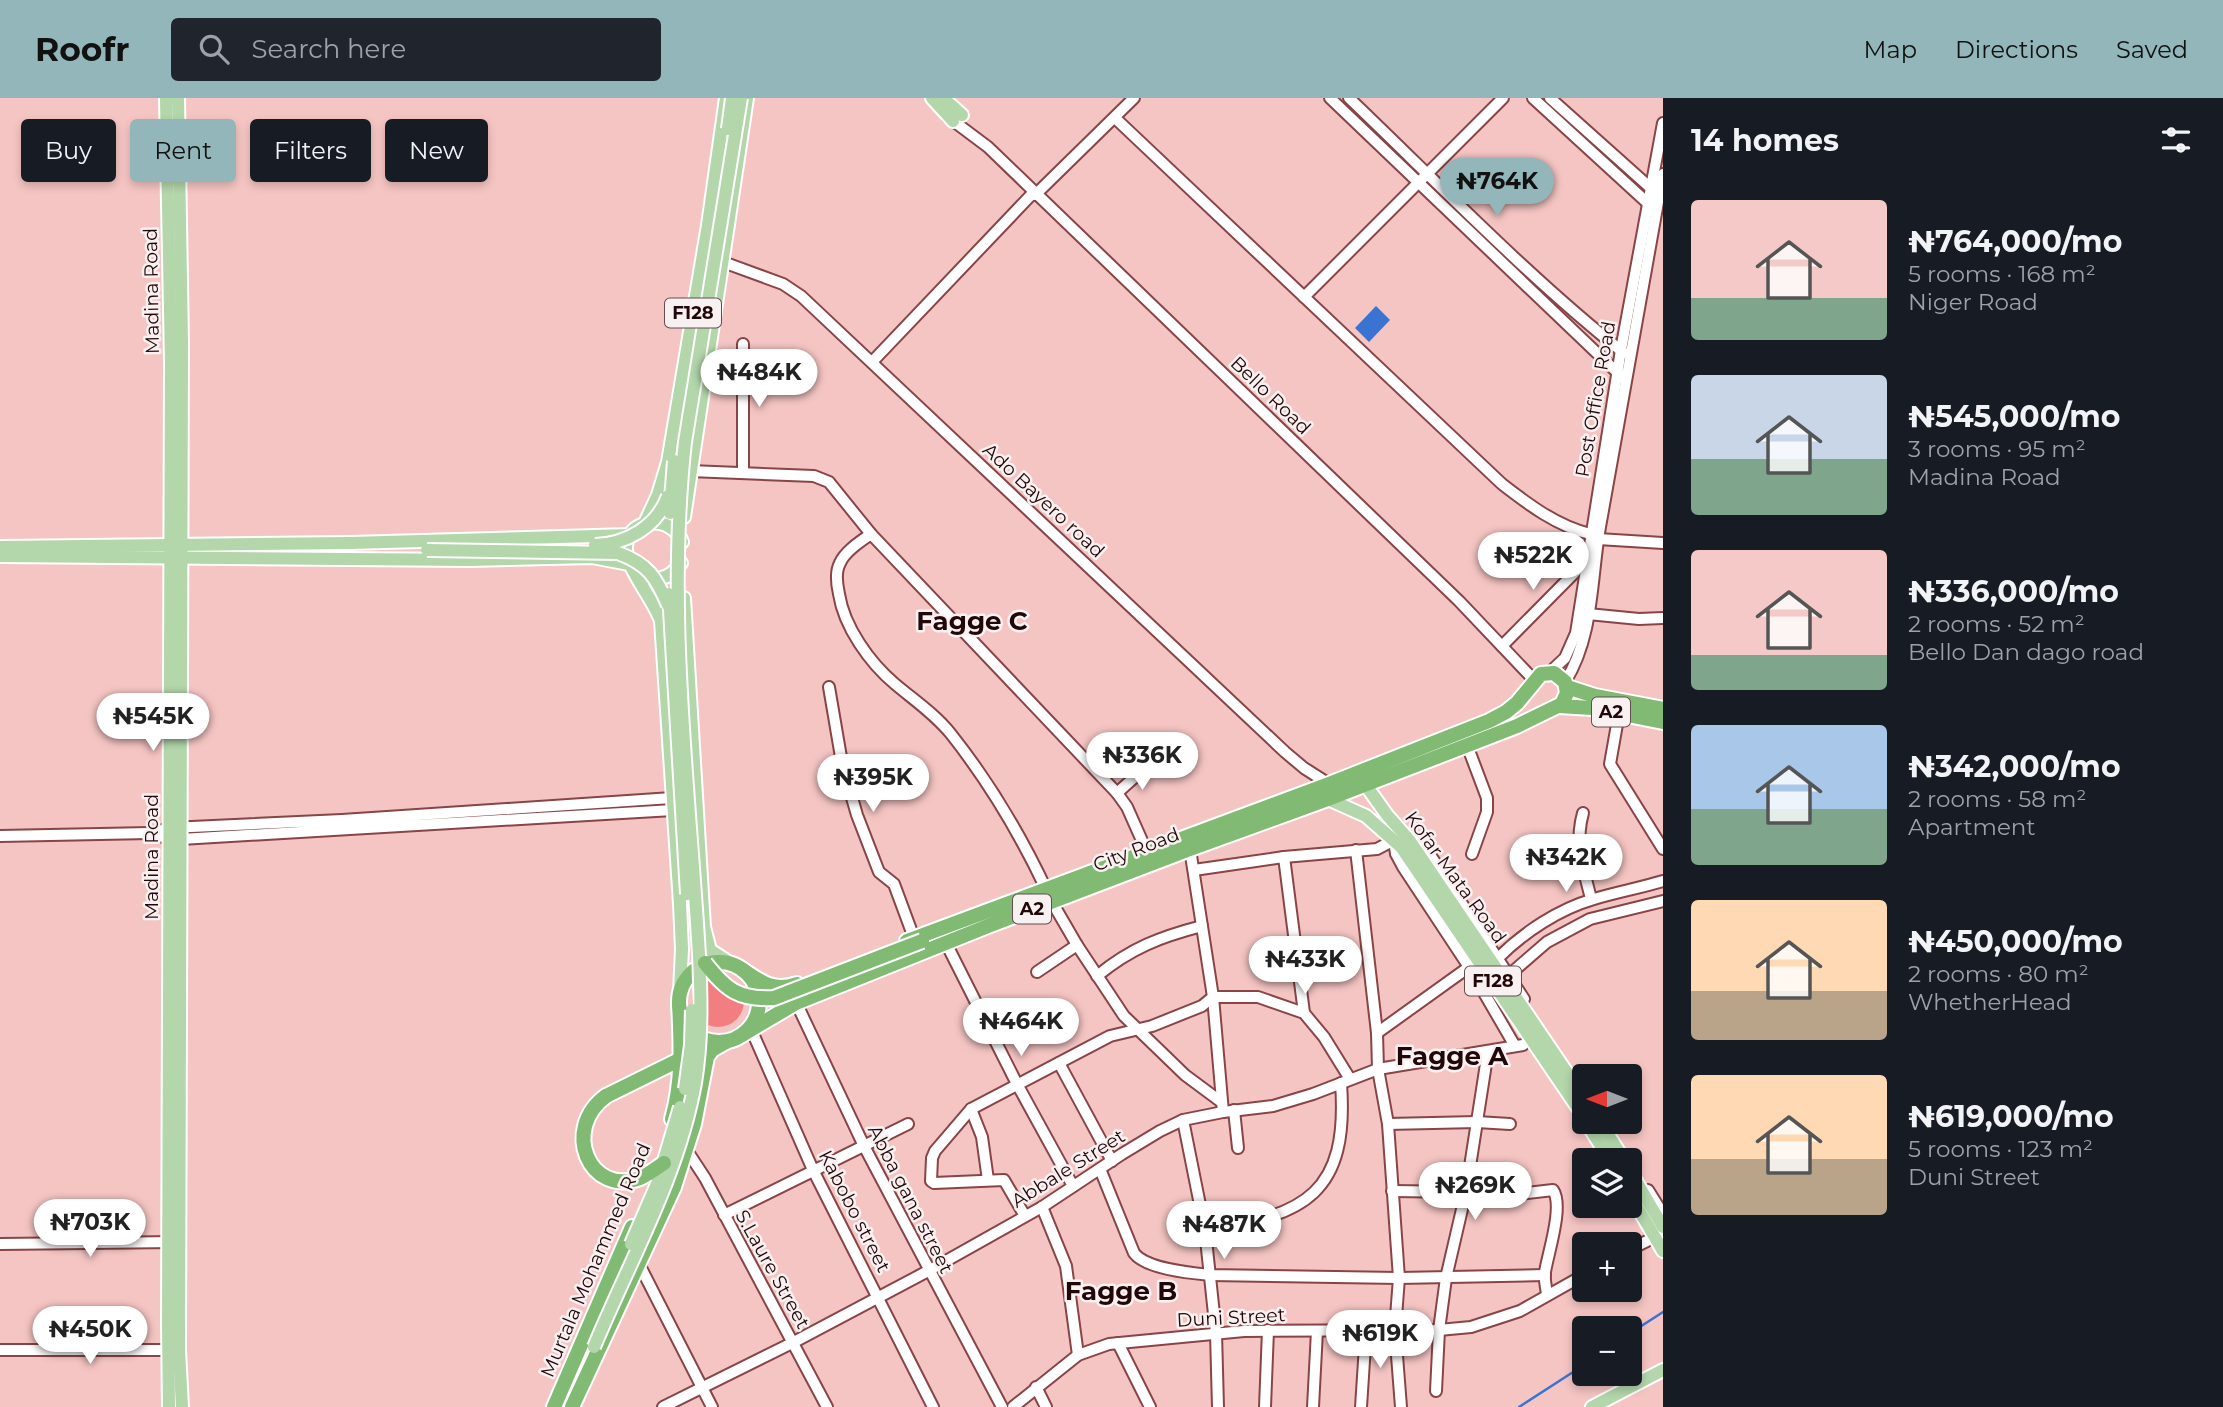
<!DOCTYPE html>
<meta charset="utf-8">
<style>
:root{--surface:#171b24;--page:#20242c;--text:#f1f3f6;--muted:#9ea1a6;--accent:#93b6ba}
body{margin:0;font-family:Montserrat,sans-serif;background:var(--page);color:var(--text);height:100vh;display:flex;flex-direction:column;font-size:26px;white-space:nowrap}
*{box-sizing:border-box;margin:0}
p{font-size:23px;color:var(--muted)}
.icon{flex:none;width:38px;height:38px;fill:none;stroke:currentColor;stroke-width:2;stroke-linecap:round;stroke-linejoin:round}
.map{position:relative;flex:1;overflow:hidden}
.sheet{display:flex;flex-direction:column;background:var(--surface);width:560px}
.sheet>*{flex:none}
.banner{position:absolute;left:21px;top:21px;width:665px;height:63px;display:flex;gap:14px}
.needle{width:46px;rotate:270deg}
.tools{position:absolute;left:1572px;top:966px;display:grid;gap:14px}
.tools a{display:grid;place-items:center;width:70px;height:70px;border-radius:7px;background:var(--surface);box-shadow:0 4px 10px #0003;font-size:35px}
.price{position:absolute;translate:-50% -60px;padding:0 16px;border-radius:24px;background:#fff;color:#222;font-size:23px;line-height:46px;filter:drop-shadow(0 2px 4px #0008)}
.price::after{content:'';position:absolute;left:50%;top:42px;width:21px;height:16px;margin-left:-10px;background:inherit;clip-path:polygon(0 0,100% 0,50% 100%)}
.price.selected{background:var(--accent);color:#111}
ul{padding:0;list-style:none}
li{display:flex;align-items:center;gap:21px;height:175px;padding:0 28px}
li span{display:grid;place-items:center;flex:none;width:196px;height:140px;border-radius:7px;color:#555}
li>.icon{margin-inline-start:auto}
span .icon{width:84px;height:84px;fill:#fffc;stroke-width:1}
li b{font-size:30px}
h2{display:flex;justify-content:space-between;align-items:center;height:84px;padding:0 28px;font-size:30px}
.pill{padding:0 24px;border-radius:7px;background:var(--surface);box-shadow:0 4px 10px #0003;font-size:24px;line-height:63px}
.pill.selected{background:var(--accent);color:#111}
header{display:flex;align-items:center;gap:42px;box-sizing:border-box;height:98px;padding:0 35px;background:var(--accent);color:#111}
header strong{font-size:33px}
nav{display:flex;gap:38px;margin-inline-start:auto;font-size:24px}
.search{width:490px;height:63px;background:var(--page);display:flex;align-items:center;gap:18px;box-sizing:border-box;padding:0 24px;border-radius:7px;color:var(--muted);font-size:26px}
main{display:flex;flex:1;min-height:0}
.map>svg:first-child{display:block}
</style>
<header>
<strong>Roofr</strong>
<div class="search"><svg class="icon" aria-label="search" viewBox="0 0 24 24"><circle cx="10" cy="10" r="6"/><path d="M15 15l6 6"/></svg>Search here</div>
<nav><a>Map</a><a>Directions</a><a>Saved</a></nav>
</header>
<main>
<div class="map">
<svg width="1663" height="1309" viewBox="0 0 1663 1309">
<rect width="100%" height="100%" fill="#f5c5c3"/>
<circle fill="#f37e81" cx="718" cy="903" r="26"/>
<polygon fill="#3b73d2" points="1376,208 1390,222 1369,244 1355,230"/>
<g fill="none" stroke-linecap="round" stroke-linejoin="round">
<g stroke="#3b73d2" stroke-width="2.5">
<polyline points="1629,1236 1663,1214"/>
<polyline points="1519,1309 1584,1267"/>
</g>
<g stroke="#884446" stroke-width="14">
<g id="minor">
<polyline points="1330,0 1621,278"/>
<path d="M1349 0C1439 86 1527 178 1624 255"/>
<polyline points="1533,0 1652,109"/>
<polyline points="1550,0 1654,93"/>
<polyline points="948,19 988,49 1459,503 1534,582"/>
<path d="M1115 20 1502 386C1529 407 1557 428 1590 436"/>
<polyline points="1035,97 1134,0"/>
<polyline points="723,164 783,186 801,198 1285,654 1304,670 1329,686"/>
<polyline points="1304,199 1503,0"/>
<polyline points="872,264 1033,95"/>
<polyline points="690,373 814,378 829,384 871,436 1117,695 1127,709 1147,754"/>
<polyline points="743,375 743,246"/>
<path d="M871 436C861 443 845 453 840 465 835 474 837 487 839 496 844 529 870 565 895 586 914 602 935 616 951 636 989 684 1020 736 1046 791"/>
<polyline points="1598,441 1663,445"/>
<polyline points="1588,516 1639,521 1663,520"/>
<polyline points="1502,548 1587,462"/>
<polyline points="1549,575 1565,560 1576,535 1621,252 1663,25"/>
<path d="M1565 584C1594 538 1591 480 1600 429 1621 311 1641 193 1663 76"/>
<polyline points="829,589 842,665 857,717 879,774 894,786 914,840"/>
<polyline points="1619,615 1610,666 1663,751"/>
<polyline points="1467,647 1487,700 1487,714 1472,756"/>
<polyline points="1117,695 1147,668"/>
<polyline points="672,700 342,722 170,730 150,735 170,741 181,741 673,712"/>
<path d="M1583 715C1574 747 1584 771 1591 801"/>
<polyline points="1404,736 1418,741 1425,749 1524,901"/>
<polyline points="0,738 150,735"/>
<polyline points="1190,751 1213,899 1223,1014"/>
<polyline points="1356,752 1377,935 1378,971 1388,1026 1399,1180 1395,1232 1401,1309"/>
<polyline points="1284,759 1304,915"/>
<polyline points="1194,772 1284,759 1377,751 1394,742 1396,756 1403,769 1469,869 1515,948"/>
<polyline points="1052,804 1077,847 1124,918 1185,977 1220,1003"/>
<polyline points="946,845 1017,986 1073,1088"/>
<path d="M1498 860C1524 834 1559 811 1594 801 1617 794 1640 790 1663 783"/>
<polyline points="1037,874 1077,847"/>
<polyline points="1509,877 1547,844 1590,821 1663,803"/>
<path d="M1097 878C1131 850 1160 839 1202 828"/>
<polyline points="794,900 864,1048 1002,1309"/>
<polyline points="751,931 813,1072 933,1309"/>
<polyline points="1377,935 1469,869"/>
<polyline points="1059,965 1112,1063"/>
<polyline points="971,1011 982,1039 988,1082"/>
<polyline points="1234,1012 1238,1050"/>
<polyline points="1183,1022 1205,1132 1216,1235 1218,1309"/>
<polyline points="1388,1026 1477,1024 1510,1026"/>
<polyline points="686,1051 705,1080 827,1309"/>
<path d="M1100 1071 1134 1155C1146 1171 1190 1175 1210 1177L1399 1180 1545 1177"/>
<polyline points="1648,1092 1663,1116"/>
<path d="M1392 1093 1466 1094 1510 1097 1553 1092C1564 1108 1548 1155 1545 1174 1544 1181 1546 1189 1547 1196"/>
<polyline points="1042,1109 1066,1168 1078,1257"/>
<polyline points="724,1117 908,1026"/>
<polyline points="1025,1118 1004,1082 934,1085 931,1083 932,1060 935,1053 971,1011 1110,938 1152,928 1202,908 1213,899 1258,899 1304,915 1324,939 1350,981"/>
<path d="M1205 1132C1306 1118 1349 1095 1341 985"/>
<polyline points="0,1146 176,1144"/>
<polyline points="1629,1152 1647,1143"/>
<polyline points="639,1166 712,1309"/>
<polyline points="1118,1245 1150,1309"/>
<polyline points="0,1252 176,1252"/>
<polyline points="1036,1289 1046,1309"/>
<polyline points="1436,1293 1439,1232 1446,1180 1466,1094 1488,953"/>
<polyline points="663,1309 794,1244 928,1173 1042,1109 1122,1056 1160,1033 1183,1022 1223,1014 1273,1008 1313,996 1378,971 1523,947"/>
<polyline points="1013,1309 1078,1257 1109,1246 1244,1233 1439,1232 1471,1229 1520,1213 1584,1177"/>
<polyline points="1265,1309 1268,1232"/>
<polyline points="1313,1309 1317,1233"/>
<polyline points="1361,1309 1366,1232"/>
</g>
</g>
<g stroke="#fff" stroke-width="16">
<g id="major">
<polyline points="166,0 171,264 168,1226 169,1309"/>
<polyline points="178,0 182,245 179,1252 182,1309"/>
<polyline points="932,0 953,23"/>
<polyline points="943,0 962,17"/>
<polyline points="684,419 747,0"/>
<polyline points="645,425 658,397 668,364 708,127 726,0"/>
<polyline points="0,449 350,445 630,437"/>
<polyline points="0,458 470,462 592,459 629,466"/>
<path d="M634 473C651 486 669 483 681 465"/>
<polyline points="684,500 704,829 710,852 730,865"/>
<polyline points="1365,686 1387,717 1410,743 1584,1000"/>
<polyline points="1328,701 1366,718 1401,749 1584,1019"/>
<path d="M680 894 682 851 680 806 661 523C654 502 624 467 626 448 629 418 673 417 682 444"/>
<polyline points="1586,1024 1610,1062"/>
<polyline points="1600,1024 1624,1062"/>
<polyline points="1629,1071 1663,1129"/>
<polyline points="1629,1095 1663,1153"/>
<polyline points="1592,1309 1663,1272"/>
</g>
</g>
<g stroke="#fff" stroke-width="18">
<g id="highway">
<polyline points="1567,589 1595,598 1663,611"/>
<polyline points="1559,608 1592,610 1663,624"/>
<circle cx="719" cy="904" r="40"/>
<path d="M743 872C762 885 774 894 797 886"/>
<polyline points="742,937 796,905 988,828 1190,751 1328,701 1517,628 1562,606 1567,595 1565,584 1554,575 1541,576 1517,605 1506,614 1489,623 1329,686 907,843"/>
<polyline points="606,998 687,958"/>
<path d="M672 1021C683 983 681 944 679 905"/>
<polyline points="554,1309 632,1129"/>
<polyline points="572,1309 674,1089 694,1026 707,959 712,952 726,944"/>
</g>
</g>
<use href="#minor" stroke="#fff" stroke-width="10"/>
<use href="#major" stroke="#b3d6ab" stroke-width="12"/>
<use href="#highway" stroke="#80ba73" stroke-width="14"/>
<g stroke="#fff" stroke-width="16" stroke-linecap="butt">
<g id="major-bridge">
<polyline points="728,31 732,0"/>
<polyline points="670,415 674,363"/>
<path d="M595 447C626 446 657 429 668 398"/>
<path d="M427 452 618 455C648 466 656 479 668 507"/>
<polyline points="669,496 687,796"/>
<polyline points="685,991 691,947 692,912"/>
<polyline points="631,1146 657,1086 680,1009"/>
<path d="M594 1249C630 1162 678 1079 695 985 702 942 701 900 699 857 689 687 666 514 685 344L741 0"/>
</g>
</g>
<g stroke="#fff" stroke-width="18" stroke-linecap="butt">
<g id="highway-bridge">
<path d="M705 865C726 892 739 902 774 900L922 843"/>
<path d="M606 998C561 1031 589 1099 640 1080 649 1076 657 1070 664 1065"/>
</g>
</g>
<use href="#major-bridge" stroke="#b3d6ab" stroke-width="12"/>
<use href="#highway-bridge" stroke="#80ba73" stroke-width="14"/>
</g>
<g text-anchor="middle" stroke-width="5" stroke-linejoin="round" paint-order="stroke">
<g fill="#f9f1f1" stroke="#624d4e" stroke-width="2">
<rect x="665" y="200.5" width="56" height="29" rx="5"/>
<rect x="1592" y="599.5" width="38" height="29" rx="5"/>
<rect x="1013" y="796.5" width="38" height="29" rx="5"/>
<rect x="1465" y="868.5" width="56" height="29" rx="5"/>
</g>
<g font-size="18" font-weight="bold" fill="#210708">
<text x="693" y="221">F128</text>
<text x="1611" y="620">A2</text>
<text x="1032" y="817">A2</text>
<text x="1493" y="889">F128</text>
</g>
<g font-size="19" fill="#210708" stroke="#f9f1f1">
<text transform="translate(151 193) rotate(-91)" y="7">Madina Road</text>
<text transform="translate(1271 297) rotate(44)" y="7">Bello Road</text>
<text transform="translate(1595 301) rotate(-80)" y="7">Post Office Road</text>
<text transform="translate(1044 402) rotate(43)" y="7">Ado Bayero road</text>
<text transform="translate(1136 751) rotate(-21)" y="7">City Road</text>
<text transform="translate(151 759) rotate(-90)" y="7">Madina Road</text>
<text transform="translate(1456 779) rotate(54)" y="7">Kofar Mata Road</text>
<text transform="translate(1068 1070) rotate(-32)" y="7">Abbale Street</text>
<text transform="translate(911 1101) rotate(63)" y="7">Abba gana street</text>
<text transform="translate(855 1113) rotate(63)" y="7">Kabobo street</text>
<text transform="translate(595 1162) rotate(-67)" y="7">Murtala Mohammed Road</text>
<text transform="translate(773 1171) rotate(61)" y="7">S.Laure Street</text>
<text transform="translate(1231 1219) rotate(-3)" y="7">Duni Street</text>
</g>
<g font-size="26" font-weight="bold" fill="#210708" stroke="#f9f1f1">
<text x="972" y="532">Fagge C</text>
<text x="1452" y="967">Fagge A</text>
<text x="1121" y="1202">Fagge B</text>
</g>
</g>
</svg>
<div class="tools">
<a><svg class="needle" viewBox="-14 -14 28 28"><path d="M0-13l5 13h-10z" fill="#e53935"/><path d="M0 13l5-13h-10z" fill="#9ea1a6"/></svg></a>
<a><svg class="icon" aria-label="layers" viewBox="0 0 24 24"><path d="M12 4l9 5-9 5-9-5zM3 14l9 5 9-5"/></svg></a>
<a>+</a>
<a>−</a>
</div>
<b class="price selected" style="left:1497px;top:120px">₦764K</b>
<b class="price" style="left:759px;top:311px">₦484K</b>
<b class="price" style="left:1533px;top:494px">₦522K</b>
<b class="price" style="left:153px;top:655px">₦545K</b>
<b class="price" style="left:1142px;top:694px">₦336K</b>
<b class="price" style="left:873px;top:716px">₦395K</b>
<b class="price" style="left:1566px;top:796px">₦342K</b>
<b class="price" style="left:1305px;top:898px">₦433K</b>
<b class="price" style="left:1021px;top:960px">₦464K</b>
<b class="price" style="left:1475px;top:1124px">₦269K</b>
<b class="price" style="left:90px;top:1161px">₦703K</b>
<b class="price" style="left:1224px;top:1163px">₦487K</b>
<b class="price" style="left:90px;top:1268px">₦450K</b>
<b class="price" style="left:1380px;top:1272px">₦619K</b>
<div class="banner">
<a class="pill">Buy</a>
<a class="pill selected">Rent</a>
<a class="pill">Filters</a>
<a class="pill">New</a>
</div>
</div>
<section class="sheet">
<h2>14 homes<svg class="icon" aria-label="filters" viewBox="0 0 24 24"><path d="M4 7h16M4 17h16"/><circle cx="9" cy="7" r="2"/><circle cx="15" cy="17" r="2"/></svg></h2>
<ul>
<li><span style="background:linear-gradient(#f6c9c9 70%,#7fa58c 0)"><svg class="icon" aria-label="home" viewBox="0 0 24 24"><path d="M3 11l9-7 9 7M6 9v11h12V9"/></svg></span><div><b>₦764,000/mo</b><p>5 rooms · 168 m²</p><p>Niger Road</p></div></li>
<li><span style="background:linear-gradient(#c9d6e8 60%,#7fa58c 0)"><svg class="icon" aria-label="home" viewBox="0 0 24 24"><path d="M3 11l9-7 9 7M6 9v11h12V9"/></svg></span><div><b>₦545,000/mo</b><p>3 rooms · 95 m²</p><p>Madina Road</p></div></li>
<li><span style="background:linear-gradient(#f6c9c9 75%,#7fa58c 0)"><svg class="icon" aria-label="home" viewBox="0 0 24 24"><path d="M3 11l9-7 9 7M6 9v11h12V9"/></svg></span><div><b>₦336,000/mo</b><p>2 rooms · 52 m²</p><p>Bello Dan dago road</p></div></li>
<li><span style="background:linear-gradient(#a9c7e8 60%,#7fa58c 0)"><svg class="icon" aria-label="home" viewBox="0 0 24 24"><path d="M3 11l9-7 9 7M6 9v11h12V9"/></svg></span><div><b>₦342,000/mo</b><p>2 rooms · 58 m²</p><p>Apartment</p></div></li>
<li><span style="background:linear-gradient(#ffd9b3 65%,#b9a48a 0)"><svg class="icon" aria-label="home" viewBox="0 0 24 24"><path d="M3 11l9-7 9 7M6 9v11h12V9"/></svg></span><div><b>₦450,000/mo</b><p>2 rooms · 80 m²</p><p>WhetherHead</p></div></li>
<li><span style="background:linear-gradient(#ffd9b3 60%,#b9a48a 0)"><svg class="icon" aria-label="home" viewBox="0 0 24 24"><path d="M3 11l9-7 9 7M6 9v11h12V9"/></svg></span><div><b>₦619,000/mo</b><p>5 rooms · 123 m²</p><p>Duni Street</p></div></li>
</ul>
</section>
</main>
